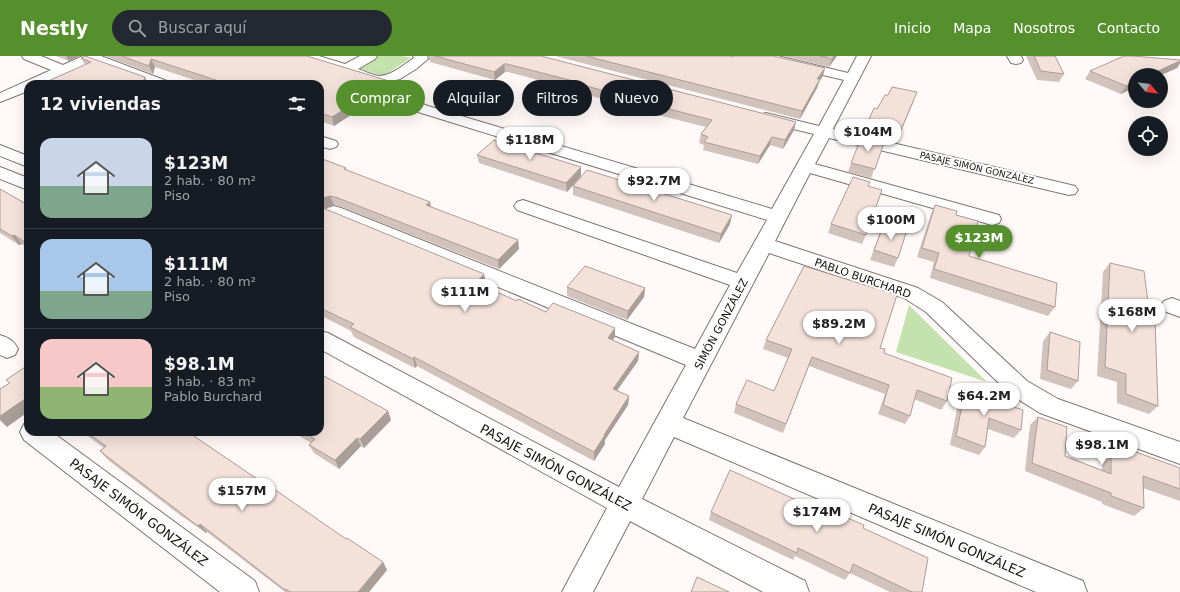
<!DOCTYPE html>
<html lang="es">
<meta charset="utf-8">
<style>
:root{--surface:#171b24;--page:#242831;--text:#f1f3f6;--muted:#9ea1a6;--line:#363941;--accent:#56902e}
body{margin:0;font-family:"DejaVu Sans",sans-serif;background:var(--page);color:var(--text);height:100vh;display:flex;flex-direction:column;font-size:15px;white-space:nowrap}
*{box-sizing:border-box;margin:0}
p{font-size:13px;color:var(--muted)}
.icon{flex:none;width:22px;height:22px;fill:none;stroke:currentColor;stroke-width:2;stroke-linecap:round;stroke-linejoin:round}
.map{position:relative;flex:1;overflow:hidden}
.side{position:absolute;left:24px;top:24px;width:300px;height:356px;display:flex;flex-direction:column;background:var(--surface);border-radius:12px;box-shadow:0 4px 16px #0002}
.side>*{flex:none}
.guide{position:absolute;left:336px;top:24px;width:380px;height:36px;display:flex;gap:8px}
.needle{width:26px;rotate:118deg}
.controls{position:absolute;left:1128px;top:12px;display:grid;gap:8px}
.controls a{display:grid;place-items:center;width:40px;height:40px;border-radius:50%;background:var(--surface);box-shadow:0 4px 16px #0002;font-size:20px}
.price{position:absolute;translate:-50% -34px;padding:0 9px;border-radius:14px;background:#fff;color:#222;font-size:13px;line-height:26px;filter:drop-shadow(0 1px 2px #0008)}
.price::after{content:'';position:absolute;left:50%;top:24px;width:12px;height:9px;margin-left:-6px;background:inherit;clip-path:polygon(0 0,100% 0,50% 100%)}
.price.active{background:var(--accent);color:#fff}
ul{padding:0;list-style:none}
li{display:flex;align-items:center;gap:12px;height:100px;padding:0 16px}
li+li{border-top:1px solid var(--line)}
li span{display:grid;place-items:center;flex:none;width:112px;height:80px;border-radius:12px;color:#555}
li>.icon{margin-inline-start:auto}
span .icon{width:48px;height:48px;fill:#fffc;stroke-width:1}
li b{font-size:17px}
h2{display:flex;justify-content:space-between;align-items:center;height:48px;padding:0 16px;font-size:17px}
.chip{padding:0 14px;border-radius:18px;background:var(--surface);box-shadow:0 4px 16px #0002;font-size:14px;line-height:36px}
.chip.active{background:var(--accent);color:#fff}
header{display:flex;align-items:center;gap:24px;box-sizing:border-box;height:56px;padding:0 20px;background:var(--accent);color:#fff}
header strong{font-size:19px}
nav{display:flex;gap:22px;margin-inline-start:auto;font-size:14px}
.search{width:280px;height:36px;background:var(--page);display:flex;align-items:center;gap:10px;box-sizing:border-box;padding:0 14px;border-radius:22px;color:var(--muted);font-size:15px}
.map>svg:first-child{display:block}
</style>
<header>
<strong>Nestly</strong>
<div class="search"><svg class="icon" aria-label="search" viewBox="0 0 24 24"><circle cx="10" cy="10" r="6"/><path d="M15 15l6 6"/></svg>Buscar aquí</div>
<nav><a>Inicio</a><a>Mapa</a><a>Nosotros</a><a>Contacto</a></nav>
</header>
<div class="map">
<svg width="1180" height="536" viewBox="0 0 1180 536">
<rect width="100%" height="100%" fill="#fffaf8"/>
<g fill="#c4e2ae">
<polygon points="378,0 403,0 411,2 383,20 357,12"/>
<polygon points="909,249 987,326 896,296"/>
</g>
<g fill="none" stroke-linecap="round" stroke-linejoin="round">
<g stroke="#7f7570" stroke-width="2">
<g id="minor">
<polygon points="22,0 41,0 63,9 83,0 101,0 167,25 169,28 148,28 90,7 44,28 28,28 28,35 0,46 0,37 51,14 24,3"/>
<path d="M298 0H319L345 8 360 0H377L375 3 358 13C364 15 372 19 379 20 391 20 405 8 414 2L413 0H427L428 3 416 13 400 23 378 28 300 3Z"/>
<polygon points="754,0 778,0 848,17 857,0 871,0 833,73 1075,130 1078,134 1075,138 1069,139 829,82 815,108 999,159 1001,163 999,167 992,169 810,117 775,185 918,232 942,246 1027,325 1058,343 1180,386 1180,408 1040,357 1011,339 926,256 904,242 769,197 683,362 1083,525 1087,536 1036,536 674,381 642,443 805,525 809,536 763,536 630,465 593,536 562,536 607,452 320,293 320,275 328,277 619,431 686,309 327,160 325,156 327,152 334,150 341,152 695,293 730,229 517,154 514,150 517,146 523,144 529,146 737,217 767,164 418,56 415,53 418,50 423,48 428,50 772,153 814,78 760,65 758,62 760,59 766,57 819,70 844,24 756,3"/>
<polygon points="1007,0 1021,0 1023,4 1021,7 1016,8 1011,7"/>
<polygon points="320,80 336,85 338,88 336,91 330,93 320,90"/>
<polygon points="0,89 28,100 28,111 0,100"/>
<polygon points="0,111 28,122 28,134 0,123"/>
<polygon points="1172,242 1180,245 1180,261 1164,255 1161,250 1164,245"/>
<path d="M0 279C9 282 14 285 18 293L15 299 7 302 0 299Z"/>
<polygon points="28,367 28,376 52,376 255,525 259,536 220,536 24,384 20,376 24,368"/>
</g>
</g>
<use href="#minor" fill="#fff" fill-rule="evenodd"/>
</g>
<g fill="#d1c2bb">
<polygon points="56,0 80,0 69,5"/>
<polygon points="105,0 307,0 389,25 391,33 334,70 320,65 320,28 206,28 155,11 153,18"/>
<polygon points="428,0 541,0 796,66 794,74 783,93 770,89 758,108 703,94 704,89 699,87 701,78 706,71 618,49 618,47 576,36 576,34 508,16 505,16 495,24 430,6"/>
<polygon points="555,0 730,0 823,20 819,26 817,32 800,63"/>
<polygon points="784,0 837,0 829,11"/>
<polygon points="1026,0 1055,0 1064,18 1059,26 1037,24"/>
<polygon points="81,2 148,28 50,28 48,25 85,9"/>
<polygon points="1180,4 1180,7 1177,12 1161,19 1135,19 1135,31 1121,38 1085,23 1090,15"/>
<polygon points="914,45 897,85 886,82 886,84 863,79 866,70 877,53"/>
<polygon points="884,87 871,122 848,116 851,107"/>
<polygon points="320,99 321,103 431,151 518,184 519,193 499,213 341,151 334,149 327,151 325,153 484,218 486,227 483,230 517,245 546,256 615,272 615,281 613,284 639,296 638,305 617,335 629,340 628,349 605,384 605,388 594,405 417,310 415,312 354,281 351,275 320,259"/>
<polygon points="477,99 581,120 567,136 479,107"/>
<polygon points="573,130 730,168 719,187 573,139"/>
<polygon points="868,130 866,179 862,188 828,177 831,168"/>
<polygon points="0,133 28,149 28,192 22,188 19,189 0,177"/>
<polygon points="935,149 956,159 969,200 1055,251 1048,260 930,222 934,206 917,201 931,158"/>
<polygon points="880,177 898,202 894,211 870,204"/>
<polygon points="1110,207 1158,350 1149,358 1117,347 1117,326 1097,320 1103,216"/>
<polygon points="567,231 645,232 644,241 627,264 567,240"/>
<polygon points="1050,276 1078,325 1071,333 1040,323 1043,285"/>
<polygon points="766,284 880,292 884,297 947,345 941,354 914,343 910,360 905,368 878,358 885,338 809,310 783,377 734,357 736,348 774,335 788,302 763,293"/>
<polygon points="965,334 1021,374 1014,382 988,373 985,391 979,399 950,389 959,343"/>
<polygon points="388,355 391,364 364,392 361,390 339,413 314,397 309,389 311,387 293,376 320,376"/>
<polygon points="1038,361 1065,400 1102,414 1102,396 1111,387 1180,412 1180,445 1143,432 1144,452 1134,460 1102,448 1102,446 1025,415 1030,369"/>
<polygon points="82,376 188,376 346,483 383,506 387,514 369,536 285,536 207,476 206,477 180,459 108,404 100,395 104,392"/>
<polygon points="826,453 863,472 922,536 890,536 850,517 845,524 795,500 793,504 709,464 711,456 824,456"/>
</g>
<g fill="#aa9e99">
<polygon points="66,0 80,0 69,5"/>
<polygon points="834,0 837,0 829,11 832,3"/>
<polygon points="151,3 155,11 153,18 149,10"/>
<polygon points="1180,5 1180,7 1177,12 1161,19 1149,19"/>
<polygon points="504,8 505,16 495,24 494,16"/>
<polygon points="825,12 823,20 819,26 817,32 800,63 802,55 817,23"/>
<polygon points="145,21 148,28 142,28"/>
<polygon points="389,25 391,33 334,70 332,61"/>
<polygon points="1135,26 1135,31 1121,38 1126,30"/>
<polygon points="796,66 794,74 783,93 785,84"/>
<polygon points="772,81 770,89 758,108 760,100"/>
<polygon points="581,111 581,120 567,136 566,127"/>
<polygon points="330,140 334,149 327,151 324,155 320,146 323,142"/>
<polygon points="430,146 432,155 426,149"/>
<polygon points="732,159 730,168 719,187 721,178"/>
<polygon points="14,179 22,188 19,189 12,180"/>
<polygon points="518,184 519,193 499,213 498,204"/>
<polygon points="484,218 486,227 478,236 476,227"/>
<polygon points="645,232 644,241 627,264 628,255"/>
<polygon points="615,272 615,281 607,291 608,282"/>
<polygon points="639,296 638,305 612,341 613,333"/>
<polygon points="414,301 417,310 415,312 413,303"/>
<polygon points="629,340 628,349 605,384 605,388 594,405 594,396 604,379"/>
<polygon points="25,343 28,347 28,356 7,371 0,364 0,360"/>
<polygon points="388,355 391,364 364,392 360,383"/>
<polygon points="357,382 361,390 339,413 335,404"/>
<polygon points="200,468 207,476 206,477 198,470"/>
<polygon points="383,506 387,514 369,536 358,536"/>
</g>
<g fill="#f3e1da" stroke="#aa9e99">
<polygon points="85,0 145,21 142,28 56,28 48,25 91,6 81,2"/>
<polygon points="122,0 307,0 389,25 332,61 320,57 320,28 228,28 151,3 149,10"/>
<polygon points="435,0 541,0 796,66 785,84 772,81 760,100 704,86 708,81 701,78 712,64 618,40 619,39 576,27 577,26 507,8 504,8 494,16"/>
<polygon points="586,0 730,0 733,1 734,0 773,0 825,12 817,23 820,23 802,55"/>
<polygon points="820,0 834,0 832,3"/>
<polygon points="1034,0 1055,0 1064,18 1041,15"/>
<polygon points="1124,0 1133,0 1180,4 1180,5 1149,19 1135,19 1135,26 1126,30 1090,15"/>
<polygon points="892,31 917,36 900,76 890,73 889,75 866,70 874,52 877,53 885,39 888,39"/>
<polygon points="861,82 884,87 875,113 851,107"/>
<polygon points="494,84 581,111 566,127 477,99"/>
<polygon points="320,102 346,112 344,113 430,146 426,149 518,184 498,204 338,142 330,140 323,142 320,146 323,152 484,218 476,227 517,245 518,243 546,256 553,247 615,272 608,282 639,296 613,333 629,340 604,379 605,379 594,396 414,301 413,303 350,271 354,268 320,252"/>
<polygon points="587,114 732,159 721,178 573,130"/>
<polygon points="853,121 870,126 868,130 882,134 866,179 831,168"/>
<polygon points="0,133 28,149 28,188 14,179 12,180 0,173"/>
<polygon points="935,149 957,155 956,159 978,165 969,200 1057,227 1055,251 934,213 939,197 922,192"/>
<polygon points="884,168 907,174 898,202 874,194"/>
<polygon points="1110,207 1144,215 1150,262 1155,264 1158,350 1126,338 1126,318 1105,311"/>
<polygon points="585,210 645,232 628,255 567,231"/>
<polygon points="804,210 897,239 880,292 885,293 884,297 952,322 947,345 917,334 910,360 883,349 889,329 812,301 786,368 736,348 747,324 774,335 792,293 766,284"/>
<polygon points="1050,276 1080,286 1078,325 1047,314"/>
<polygon points="28,309 28,346 25,343 0,360 0,333 10,327 6,324"/>
<polygon points="322,319 388,355 360,383 357,382 335,404 309,389 315,383 303,376 320,376 320,321"/>
<polygon points="965,334 1023,354 1021,374 989,362 985,391 956,380"/>
<polygon points="1038,361 1067,371 1065,400 1111,418 1111,387 1180,412 1180,433 1143,420 1144,452 1111,440 1111,437 1032,407"/>
<polygon points="86,376 188,376 260,425 261,424 346,483 347,482 383,506 358,536 290,536 286,533 285,534 200,468 198,470 173,451 100,395 106,390"/>
<polygon points="730,414 825,457 826,453 864,469 863,472 928,502 922,536 912,536 853,508 850,517 798,492 797,497 711,456"/>
<polygon points="697,521 729,536 691,536"/>
</g>
<g text-anchor="middle" stroke-width="4" stroke-linejoin="round" paint-order="stroke">
<g font-size="9" fill="#171311" stroke="#fff">
<text transform="translate(977 112) rotate(13)" y="3">PASAJE SIMÓN GONZÁLEZ</text>
</g>
<g font-size="11" fill="#171311" stroke="#fff">
<text transform="translate(863 222) rotate(19)" y="4">PABLO BURCHARD</text>
<text transform="translate(721 268) rotate(-62)" y="4">SIMÓN GONZÁLEZ</text>
</g>
<g font-size="13" fill="#171311" stroke="#fff">
<text transform="translate(556 411) rotate(28)" y="5">PASAJE SIMÓN GONZÁLEZ</text>
<text transform="translate(139 456) rotate(37)" y="5">PASAJE SIMÓN GONZÁLEZ</text>
<text transform="translate(947 484) rotate(23)" y="5">PASAJE SIMÓN GONZÁLEZ</text>
</g>
</g>
</svg>
<div class="controls">
<a><svg class="needle" viewBox="-14 -14 28 28"><path d="M0-13l5 13h-10z" fill="#e53935"/><path d="M0 13l5-13h-10z" fill="#9ea1a6"/></svg></a>
<a><svg class="icon" aria-label="locate" viewBox="0 0 24 24"><circle cx="12" cy="12" r="6"/><path d="M12 2v4M12 18v4M2 12h4M18 12h4"/></svg></a>
</div>
<b class="price" style="left:868px;top:97px">$104M</b>
<b class="price" style="left:530px;top:105px">$118M</b>
<b class="price" style="left:654px;top:146px">$92.7M</b>
<b class="price" style="left:891px;top:185px">$100M</b>
<b class="price active" style="left:979px;top:203px">$123M</b>
<b class="price" style="left:465px;top:257px">$111M</b>
<b class="price" style="left:1132px;top:277px">$168M</b>
<b class="price" style="left:839px;top:289px">$89.2M</b>
<b class="price" style="left:984px;top:361px">$64.2M</b>
<b class="price" style="left:1102px;top:410px">$98.1M</b>
<b class="price" style="left:242px;top:456px">$157M</b>
<b class="price" style="left:817px;top:477px">$174M</b>
<div class="guide">
<a class="chip active">Comprar</a>
<a class="chip">Alquilar</a>
<a class="chip">Filtros</a>
<a class="chip">Nuevo</a>
</div>
<section class="side">
<h2>12 viviendas<svg class="icon" aria-label="filters" viewBox="0 0 24 24"><path d="M4 7h16M4 17h16"/><circle cx="9" cy="7" r="2"/><circle cx="15" cy="17" r="2"/></svg></h2>
<ul>
<li><span style="background:linear-gradient(#c9d6e8 60%,#7fa58c 0)"><svg class="icon" aria-label="home" viewBox="0 0 24 24"><path d="M3 11l9-7 9 7M6 9v11h12V9"/></svg></span><div><b>$123M</b><p>2 hab. · 80 m²</p><p>Piso</p></div></li>
<li><span style="background:linear-gradient(#a9c7e8 65%,#7fa58c 0)"><svg class="icon" aria-label="home" viewBox="0 0 24 24"><path d="M3 11l9-7 9 7M6 9v11h12V9"/></svg></span><div><b>$111M</b><p>2 hab. · 80 m²</p><p>Piso</p></div></li>
<li><span style="background:linear-gradient(#f6c9c9 60%,#8fb573 0)"><svg class="icon" aria-label="home" viewBox="0 0 24 24"><path d="M3 11l9-7 9 7M6 9v11h12V9"/></svg></span><div><b>$98.1M</b><p>3 hab. · 83 m²</p><p>Pablo Burchard</p></div></li>
</ul>
</section>
</div>
